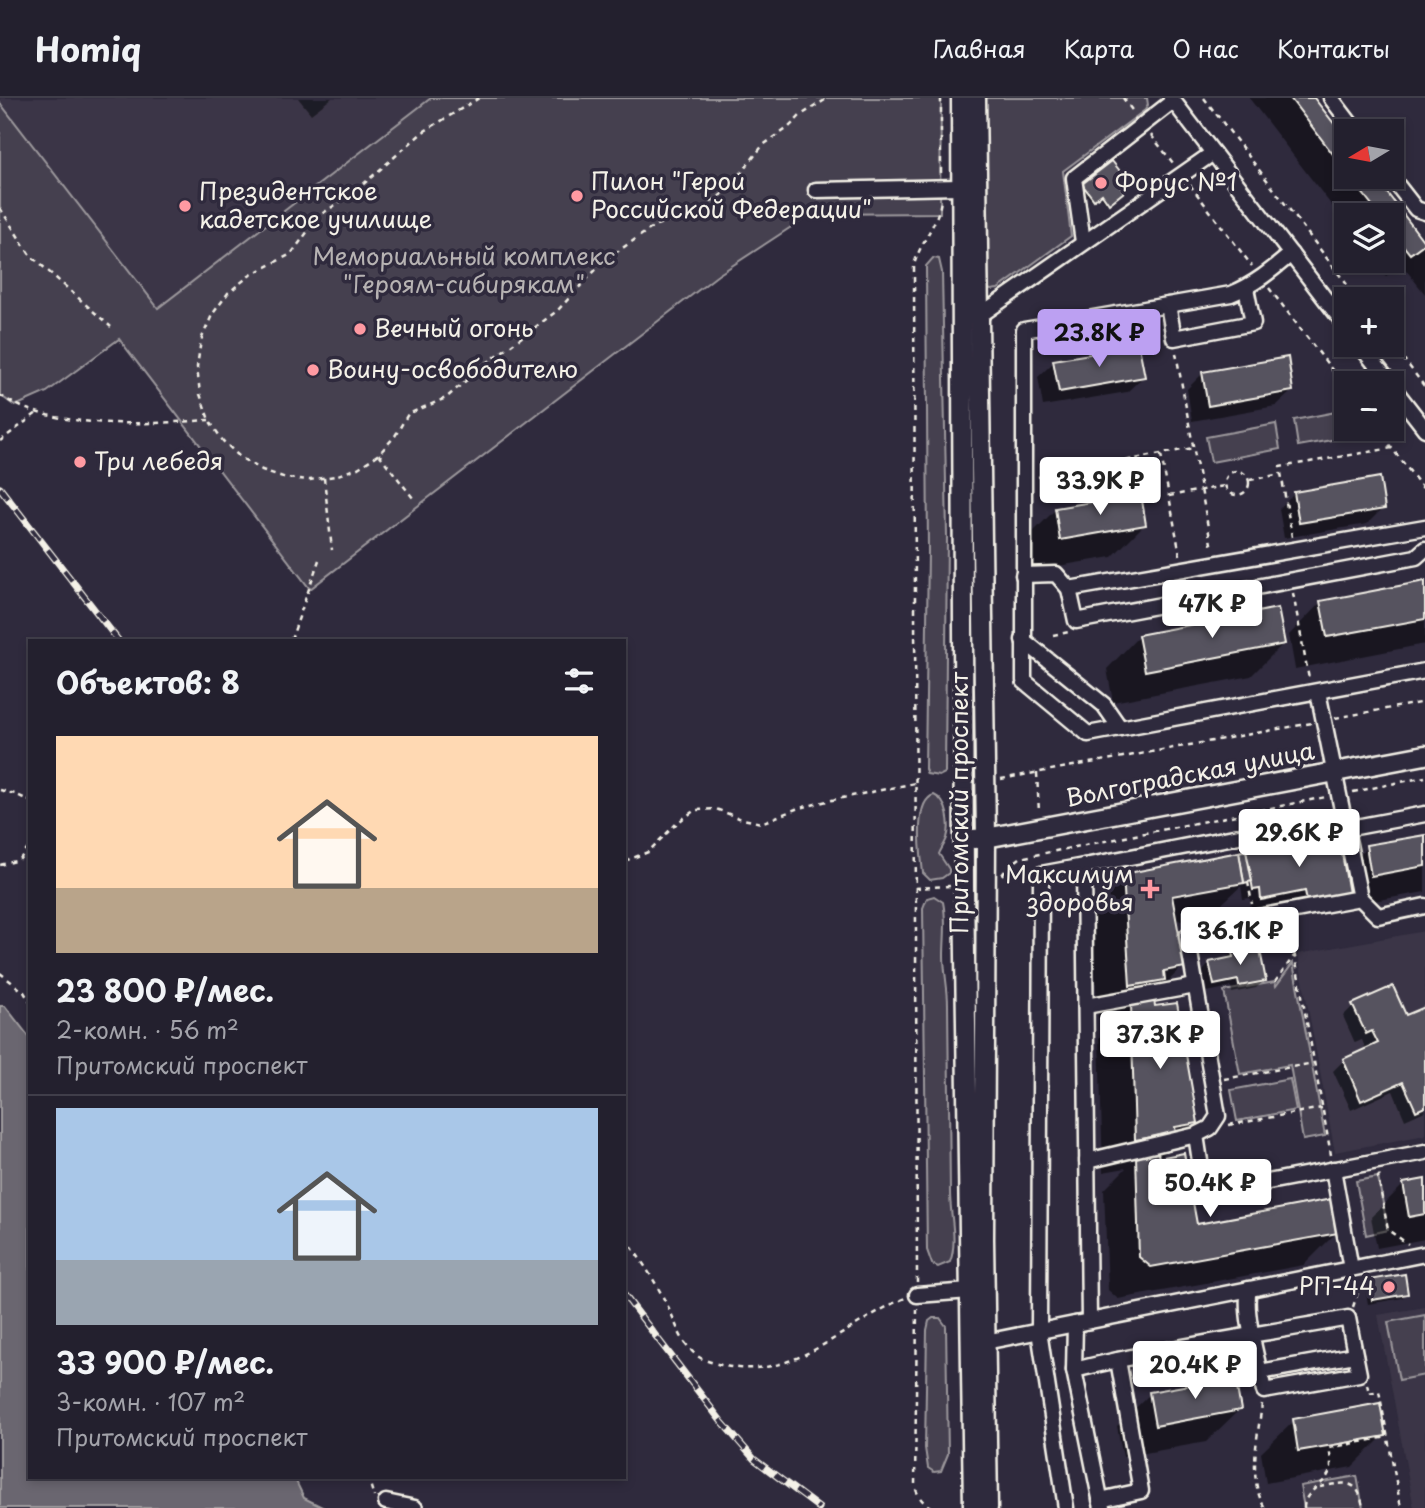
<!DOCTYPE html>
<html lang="ru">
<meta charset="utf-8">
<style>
:root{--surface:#23202e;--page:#2b2836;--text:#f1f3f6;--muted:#a3a3aa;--line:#403e4a;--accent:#bca0f2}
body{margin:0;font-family:"Playpen Sans",sans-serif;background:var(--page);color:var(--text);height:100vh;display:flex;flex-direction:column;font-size:26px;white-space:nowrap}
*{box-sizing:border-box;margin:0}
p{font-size:23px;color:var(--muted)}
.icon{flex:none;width:38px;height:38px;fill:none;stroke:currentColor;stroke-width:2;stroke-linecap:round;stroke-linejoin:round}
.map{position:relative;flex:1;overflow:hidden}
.panel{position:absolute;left:28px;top:541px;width:598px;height:840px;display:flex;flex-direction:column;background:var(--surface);border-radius:0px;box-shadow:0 4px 10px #0003,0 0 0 2px var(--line)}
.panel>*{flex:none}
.needle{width:46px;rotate:260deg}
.tools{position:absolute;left:1334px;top:21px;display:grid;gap:14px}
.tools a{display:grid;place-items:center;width:70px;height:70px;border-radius:0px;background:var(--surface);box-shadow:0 4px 10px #0003,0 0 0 2px var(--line);font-size:35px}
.price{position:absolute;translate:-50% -60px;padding:0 16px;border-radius:7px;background:#fff;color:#222;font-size:23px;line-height:46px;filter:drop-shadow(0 2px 4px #0008)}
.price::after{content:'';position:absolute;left:50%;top:42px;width:21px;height:16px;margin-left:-10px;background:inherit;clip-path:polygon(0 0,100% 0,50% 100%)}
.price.active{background:var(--accent);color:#111}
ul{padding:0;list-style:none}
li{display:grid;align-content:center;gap:14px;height:371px;padding:0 28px}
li+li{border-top:2px solid var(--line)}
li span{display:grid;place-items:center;height:217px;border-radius:0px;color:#555}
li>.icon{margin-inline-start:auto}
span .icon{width:126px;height:126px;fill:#fffc;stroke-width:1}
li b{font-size:30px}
h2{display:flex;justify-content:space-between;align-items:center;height:84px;padding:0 28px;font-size:30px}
header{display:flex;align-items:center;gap:42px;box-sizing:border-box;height:98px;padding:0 35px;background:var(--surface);border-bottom:2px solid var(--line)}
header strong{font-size:33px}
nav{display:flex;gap:38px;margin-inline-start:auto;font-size:24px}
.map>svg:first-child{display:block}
</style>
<header>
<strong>Homiq</strong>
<nav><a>Главная</a><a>Карта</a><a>О нас</a><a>Контакты</a></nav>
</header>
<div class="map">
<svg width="1425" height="1410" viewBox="0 0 1425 1410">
<rect width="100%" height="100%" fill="#2f2a3d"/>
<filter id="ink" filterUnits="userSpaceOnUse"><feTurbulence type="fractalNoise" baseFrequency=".0143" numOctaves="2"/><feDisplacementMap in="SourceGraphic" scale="14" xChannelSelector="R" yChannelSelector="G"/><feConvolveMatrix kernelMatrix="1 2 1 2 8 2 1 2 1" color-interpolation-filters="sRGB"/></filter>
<g filter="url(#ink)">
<g fill="#3b3647">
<polygon points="0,0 431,0 158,210 0,5"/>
<polygon points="1425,833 1425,1037 1335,1054 1298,856"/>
<polygon points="1425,1209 1425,1410 1414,1410 1378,1217"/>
</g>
<g fill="#454050" stroke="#9c989c" stroke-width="2">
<polygon points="431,0 941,0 940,115 811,116 718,177 310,491 119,241 47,294 15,308 0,297 0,5 158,210"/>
<polygon points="985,0 1147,0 1148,7 1145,12 1063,73 1071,138 998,191 991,192 986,189 983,66"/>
<polygon points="933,160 939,161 942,174 947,438 945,675 939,678 927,676 925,671 928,454 926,168"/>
<polygon points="1346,312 1346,331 1367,331 1370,335 1298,348 1294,322"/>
<polygon points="1276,326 1280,351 1211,364 1206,339"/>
<path d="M934 697C948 703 951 727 947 740 945 746 941 751 939 756L949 771V775L942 780 930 782 923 775C921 757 913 703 934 697Z"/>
<path d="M934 798 943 804C947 823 944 839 944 858 944 874 948 890 948 906 949 969 949 1032 950 1095 950 1117 958 1143 950 1164L938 1169 932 1166 927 1152 923 810 927 800Z"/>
<polygon points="1293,865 1325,1038 1303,1042 1290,967 1240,976 1224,893 1275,884 1276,888"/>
<polygon points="1290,981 1296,1012 1237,1023 1231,992"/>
<polygon points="1378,1079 1388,1132 1366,1137 1356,1083"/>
<polygon points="1425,1217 1425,1277 1399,1282 1388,1224"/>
<polygon points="933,1220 940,1220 946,1228 948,1356 941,1373 934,1374 928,1370 925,1350 927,1232 929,1223"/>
<polygon points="1357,1378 1363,1410 1304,1410 1300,1388"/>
</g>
<polygon fill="#6a6670" stroke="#a19ea0" stroke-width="2" points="0,908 5,908 30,940 30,1379 294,1379 304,1400 324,1410 0,1410"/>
<g fill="#0007">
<polygon points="298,0 332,0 311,16"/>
<polygon points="1249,0 1312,0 1346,43 1346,79 1373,79 1425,146 1425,196 1402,167 1386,178 1374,163 1391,163 1391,117 1346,117 1346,126"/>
<polygon points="1112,66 1114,84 1122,94 1107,106 1099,96 1091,102 1081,89"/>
<polygon points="1054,264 1143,279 1127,294 1043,308 1038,279"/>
<polygon points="1203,275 1292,293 1276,308 1192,323 1187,291"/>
<polygon points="1295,395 1383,410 1367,426 1284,440 1279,411"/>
<polygon points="1055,412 1144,427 1112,459 1028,473 1023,444"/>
<polygon points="1425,485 1425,546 1295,571 1289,537 1321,504"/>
<polygon points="1139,538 1283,546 1251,578 1113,604 1107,571"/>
<polygon points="1425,739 1425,794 1339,809 1297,812 1295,803 1251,811 1250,800 1243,801 1241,788 1210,817 1175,823 1183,868 1151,901 1196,1024 1163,1057 1157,1058 1195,1128 1337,1134 1304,1167 1118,1201 1108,1192 1104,1092 1126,1070 1103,1074 1099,940 1124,915 1098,920 1091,810 1123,778 1343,773 1367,749"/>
<polygon points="1233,854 1264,883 1256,890 1232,895 1231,889 1207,894 1203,873 1210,865 1225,861"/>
<polygon points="1353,908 1405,920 1425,911 1425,1013 1405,1022 1393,993 1351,1012 1333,973 1344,962 1366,952 1362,942 1355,945 1343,918"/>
<polygon points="1425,1083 1425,1141 1377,1150 1371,1119 1403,1087"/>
<polygon points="1370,1184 1406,1195 1402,1200 1368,1206 1365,1189"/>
<polygon points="1150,1296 1239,1312 1206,1344 1123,1359 1117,1328"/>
<polygon points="1294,1323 1384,1337 1352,1369 1266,1385 1261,1355"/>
</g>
<g fill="#56525f" stroke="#f4f1e8" stroke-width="2">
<polygon points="1290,0 1314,0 1346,41 1346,73"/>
<polygon points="1112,63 1124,78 1117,83 1124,94 1109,106 1102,96 1094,102 1082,86"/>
<polygon points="1350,79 1375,79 1425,145 1410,156 1391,132 1391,117 1380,117"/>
<polygon points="1139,248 1145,279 1059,294 1053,262"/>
<polygon points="1288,259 1293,293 1208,308 1202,274"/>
<polygon points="1380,379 1385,411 1299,425 1294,394"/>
<polygon points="1141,396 1146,427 1060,442 1055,410"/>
<polygon points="1425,483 1425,521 1327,539 1320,503"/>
<polygon points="1278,510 1285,546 1145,573 1138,537"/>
<polygon points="1330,737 1340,744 1349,795 1307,803 1305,793 1261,802 1260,791 1253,792 1246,753"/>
<polygon points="1425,737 1425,768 1371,778 1366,747"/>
<polygon points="1242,753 1246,753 1252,783 1244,785 1239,754"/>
<polygon points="1239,754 1244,785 1172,798 1185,869 1164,873 1165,882 1130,888 1123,776"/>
<polygon points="1259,847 1266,883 1239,888 1238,882 1214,887 1209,864 1233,859 1232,852"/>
<polygon points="1393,888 1406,917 1425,909 1425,1009 1416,1013 1403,984 1361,1003 1343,961 1378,945 1372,933 1366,936 1352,906"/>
<polygon points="1154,902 1155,908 1177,905 1198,1025 1175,1029 1176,1035 1135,1042 1131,905"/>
<polygon points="1158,1055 1159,1060 1184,1055 1197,1126 1332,1101 1338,1135 1151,1169 1139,1159 1136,1058"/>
<polygon points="1425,1081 1425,1116 1409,1119 1403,1085"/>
<polygon points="1405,1176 1408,1196 1372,1202 1369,1182"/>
<polygon points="1235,1279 1241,1312 1155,1328 1149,1294"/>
<polygon points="1380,1305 1386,1338 1298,1353 1293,1321"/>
</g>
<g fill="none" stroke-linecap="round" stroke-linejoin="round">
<g stroke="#f4f1e8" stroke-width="19">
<g id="minor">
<polyline points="1171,0 1346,228"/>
<polyline points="1331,0 1356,33"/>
<polyline points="1391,79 1416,111 1425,114"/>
<polyline points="816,92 960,89"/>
<polyline points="1083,144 1074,80 1173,3"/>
<path d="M1291 156C1272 172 1254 187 1231 196L1024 232V583L1088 636 1425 573"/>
<polyline points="1168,207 1174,240 1253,225 1246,190"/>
<polyline points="979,218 1213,55"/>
<polyline points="1360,247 1390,285"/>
<polyline points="1391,287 1425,331"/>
<polyline points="1023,477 1056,476 1069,491 1425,429"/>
<polyline points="1069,491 1076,523 1416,459 1425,451"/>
<polyline points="1023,542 1104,607 1120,630"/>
<polyline points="1318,594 1360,800 1199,830 1187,838 1218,1018 1210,1030 1196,1037 1205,1096 1425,1054"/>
<polyline points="1345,731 1425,716"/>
<polyline points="1360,800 1378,818 1425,808"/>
<polyline points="1086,908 1195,888"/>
<polyline points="1087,1063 1196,1037"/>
<polyline points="1333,1071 1351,1171"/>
<polyline points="917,1197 970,1193"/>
<polyline points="1089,1223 1084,768 1343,718"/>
<polyline points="1075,1226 1074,1272 1102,1410"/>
<polyline points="985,1244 1425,1156"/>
<path d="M1074 1272C1164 1250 1257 1237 1348 1220L1359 1276 1264 1293C1259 1267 1243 1215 1249 1191"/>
<polyline points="1260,1274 1355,1257"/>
<polyline points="1100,1402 1141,1393 1118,1262"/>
<polyline points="386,1404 415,1410"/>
<polyline points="1066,1410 1039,1233 1041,776 1084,768"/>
</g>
</g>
<g stroke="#f4f1e8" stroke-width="23">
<g id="major">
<polyline points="961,0 964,788 973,1410"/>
<polyline points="976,0 986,740 984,1141 988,1410"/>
<polyline points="974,741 986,740 1425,657"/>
</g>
</g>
<g stroke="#f4f1e8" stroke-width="2.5" stroke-dasharray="5 5" stroke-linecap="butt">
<polyline points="479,0 423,34 352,96 320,117 291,156 249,178 228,195 212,217 201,242 197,269 200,296 209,322 223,343 241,360 262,372 286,380 310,382 335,378 358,370 379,356 395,338 408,316 446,300 484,267 557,213 605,162 656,127 694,116 728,92 763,47 788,30 801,17 828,0"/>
<polyline points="941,0 941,77"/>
<polyline points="1123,0 1134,15"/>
<polyline points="1204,0 1358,201"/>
<polyline points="1151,37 1173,65"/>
<polyline points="1190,87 1252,168"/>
<polyline points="0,110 30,157 111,229"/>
<polyline points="1269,190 1346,290"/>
<polyline points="1391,244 1425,289"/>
<polyline points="1176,255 1212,451"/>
<path d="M0 297C50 333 150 326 209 322"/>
<polyline points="1377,331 1425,393"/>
<polyline points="0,343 37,315"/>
<polyline points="379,356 413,400"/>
<polyline points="1161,357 1169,398"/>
<circle cx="1237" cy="385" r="12"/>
<polyline points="1038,379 1193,350"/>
<polyline points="324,380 332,452"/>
<polyline points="1250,382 1281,376"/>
<polyline points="1292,439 1280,369 1392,350"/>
<polyline points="1180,457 1169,398 1224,388"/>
<polyline points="1293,495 1309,581"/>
<polyline points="1053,537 1069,534"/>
<polyline points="291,542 319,462"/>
<polyline points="1335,620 1425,604"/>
<polyline points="1037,675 1039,715"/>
<polyline points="1001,681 1312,625"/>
<polyline points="0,692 15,696 30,703"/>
<polyline points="1353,694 1425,679"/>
<polyline points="625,763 648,754 677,725 695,712 716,711 739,720 761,725 796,711 827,703 915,685"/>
<polyline points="0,767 19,762 30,748"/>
<polyline points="1002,777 1007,770 1020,760 1326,699"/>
<polyline points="1248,784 1252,806"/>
<polyline points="915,790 950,788"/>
<polyline points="1289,826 1331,1057"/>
<polyline points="0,875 24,894 30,904"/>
<polyline points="1275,884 1294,858"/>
<polyline points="1224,981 1314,965"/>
<polyline points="1229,1027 1322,1010"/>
<polyline points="1380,1077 1378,1079 1388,1132 1408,1146"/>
<path d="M625 1140C640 1160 654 1181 665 1203 673 1216 677 1234 686 1246 697 1261 704 1262 721 1267 794 1285 844 1226 905 1200"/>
<path d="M917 1184 914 167C921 142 939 125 941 101"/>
<polyline points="1353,1209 1362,1182"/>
<path d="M917 1211 915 1388C918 1399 922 1404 932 1410"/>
<polyline points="1367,1286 1369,1295 1379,1293 1401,1410"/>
<path d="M1262 1306C1258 1338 1247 1381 1265 1410"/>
<polyline points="368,1379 374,1399"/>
<path d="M1320 1389C1345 1384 1359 1380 1363 1410"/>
<path d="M1304 1410C1304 1390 1329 1388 1331 1368 1331 1362 1330 1355 1329 1350L1387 1339"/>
</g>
<use href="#minor" stroke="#2f2a3d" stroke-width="14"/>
<use href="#major" stroke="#2f2a3d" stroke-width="18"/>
<g stroke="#f4f1e8" stroke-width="7">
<g id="rail">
<polyline points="0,390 118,542"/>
<polyline points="625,1198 721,1323 754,1361 819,1410"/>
</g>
</g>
<use href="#rail" stroke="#2f2a3d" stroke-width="4.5" stroke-dasharray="13" stroke-linecap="butt"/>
</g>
</g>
<g fill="#ff9aa2" stroke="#2f2a3d" stroke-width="2.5">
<circle cx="1101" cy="85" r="7"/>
<circle cx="577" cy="98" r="7"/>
<circle cx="185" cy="108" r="7"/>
<circle cx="360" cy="231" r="7"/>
<circle cx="313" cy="272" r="7"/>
<circle cx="80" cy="364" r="7"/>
<path d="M1146.5 780.5h7v7h7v7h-7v7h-7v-7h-7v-7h7z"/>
<circle cx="1389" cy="1189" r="7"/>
</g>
<g text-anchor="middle" stroke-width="7" stroke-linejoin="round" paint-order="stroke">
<g font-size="24" fill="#f4f1e8" stroke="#2f2a3d" text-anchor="start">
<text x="591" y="92">Пилон "Герои<tspan x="591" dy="28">Российской Федерации"</tspan></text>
<text x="1115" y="93">Форус №1</text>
<text x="199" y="102">Президентское<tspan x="199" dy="28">кадетское училище</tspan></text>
<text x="374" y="239">Вечный огонь</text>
<text x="327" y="280">Воину-освободителю</text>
<text x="94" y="372">Три лебедя</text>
<text x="1134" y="785" text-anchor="end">Максимум<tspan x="1134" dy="28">здоровья</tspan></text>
<text x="1375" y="1197" text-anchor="end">РП-44</text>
</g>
<g font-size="24" fill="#b7b3b3" stroke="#2f2a3d">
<text x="464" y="167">Мемориальный комплекс<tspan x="464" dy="28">"Героям-сибирякам"</tspan></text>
</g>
<g font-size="24" fill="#f4f1e8" stroke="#2f2a3d">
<text transform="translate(1190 677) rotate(-11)" y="8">Волгоградская улица</text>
<text transform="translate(960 705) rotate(-90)" y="8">Притомский проспект</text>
</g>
</g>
</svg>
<div class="tools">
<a><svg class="needle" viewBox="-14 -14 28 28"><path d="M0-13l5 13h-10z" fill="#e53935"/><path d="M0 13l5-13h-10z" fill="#a3a3aa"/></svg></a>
<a><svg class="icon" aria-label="layers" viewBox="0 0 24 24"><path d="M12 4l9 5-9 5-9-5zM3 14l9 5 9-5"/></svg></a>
<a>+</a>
<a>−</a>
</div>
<b class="price active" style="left:1099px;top:271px">23.8K ₽</b>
<b class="price" style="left:1100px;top:419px">33.9K ₽</b>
<b class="price" style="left:1212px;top:542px">47K ₽</b>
<b class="price" style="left:1299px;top:771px">29.6K ₽</b>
<b class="price" style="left:1240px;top:869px">36.1K ₽</b>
<b class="price" style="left:1160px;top:973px">37.3K ₽</b>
<b class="price" style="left:1210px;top:1121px">50.4K ₽</b>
<b class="price" style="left:1195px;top:1303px">20.4K ₽</b>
<section class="panel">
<h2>Объектов: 8<svg class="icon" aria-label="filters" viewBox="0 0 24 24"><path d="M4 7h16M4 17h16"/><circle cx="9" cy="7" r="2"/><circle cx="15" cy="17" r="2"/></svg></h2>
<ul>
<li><span style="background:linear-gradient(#ffd9b3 70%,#b9a48a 0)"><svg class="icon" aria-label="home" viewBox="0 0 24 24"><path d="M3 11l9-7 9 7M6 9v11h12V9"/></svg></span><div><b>23 800 ₽/мес.</b><p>2-комн. · 56 m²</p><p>Притомский проспект</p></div></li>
<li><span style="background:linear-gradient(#a9c7e8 70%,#9aa5b1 0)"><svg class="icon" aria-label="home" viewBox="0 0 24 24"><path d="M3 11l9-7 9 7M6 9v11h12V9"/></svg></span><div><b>33 900 ₽/мес.</b><p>3-комн. · 107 m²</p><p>Притомский проспект</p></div></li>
</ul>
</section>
</div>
